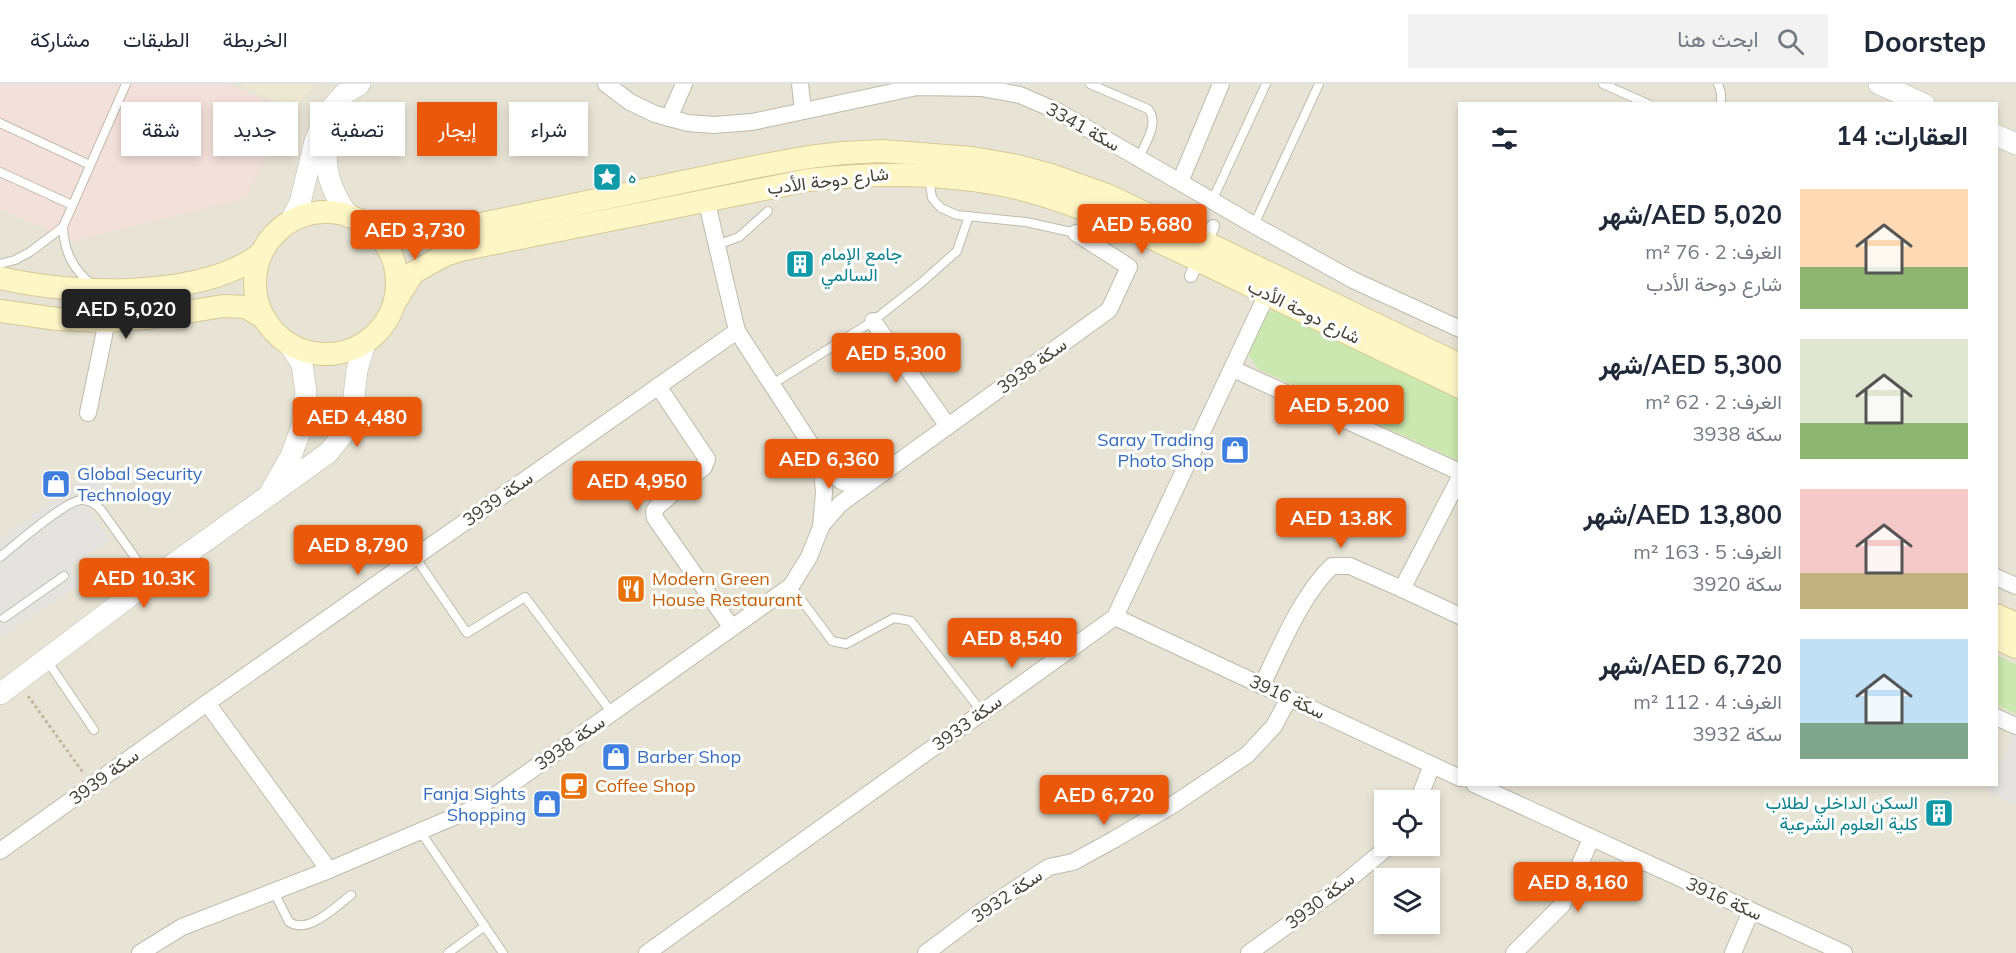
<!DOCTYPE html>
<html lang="ar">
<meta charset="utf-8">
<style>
:root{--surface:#fff;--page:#f2f2f3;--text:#1f2937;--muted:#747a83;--line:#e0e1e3;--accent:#ea580c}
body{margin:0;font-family:Mulish,Vazirmatn,sans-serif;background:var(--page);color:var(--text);direction:rtl;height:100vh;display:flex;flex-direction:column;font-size:22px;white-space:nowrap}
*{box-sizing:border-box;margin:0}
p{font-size:20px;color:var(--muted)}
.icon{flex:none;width:33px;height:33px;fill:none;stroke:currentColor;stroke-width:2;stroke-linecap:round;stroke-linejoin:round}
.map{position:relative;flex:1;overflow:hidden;direction:ltr}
.drawer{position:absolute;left:1458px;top:18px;width:540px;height:684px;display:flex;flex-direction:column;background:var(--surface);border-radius:0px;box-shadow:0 3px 9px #0003;direction:rtl}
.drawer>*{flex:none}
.hud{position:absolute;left:18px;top:18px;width:570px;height:54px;direction:rtl;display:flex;gap:12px}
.buttons{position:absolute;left:1374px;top:706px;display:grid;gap:12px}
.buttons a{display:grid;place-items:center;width:66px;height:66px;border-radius:0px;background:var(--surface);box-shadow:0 3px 9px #0003;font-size:30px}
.price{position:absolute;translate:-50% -51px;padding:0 14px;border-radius:6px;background:var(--accent);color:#fff;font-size:20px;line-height:39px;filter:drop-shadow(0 2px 3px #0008)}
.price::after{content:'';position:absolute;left:50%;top:36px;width:18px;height:14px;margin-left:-9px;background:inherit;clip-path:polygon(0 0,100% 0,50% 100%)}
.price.on{background:#222;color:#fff}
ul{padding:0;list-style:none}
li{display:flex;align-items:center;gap:18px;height:150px;padding:0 30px}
li span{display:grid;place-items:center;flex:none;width:168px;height:120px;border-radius:0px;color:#555}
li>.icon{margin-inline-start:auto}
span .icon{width:72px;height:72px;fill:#fffc;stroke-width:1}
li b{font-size:26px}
h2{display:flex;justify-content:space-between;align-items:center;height:72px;padding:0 30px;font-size:26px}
.chip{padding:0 21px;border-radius:0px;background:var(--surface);box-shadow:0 3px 9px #0003;font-size:21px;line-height:54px}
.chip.on{background:var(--accent);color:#fff}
header{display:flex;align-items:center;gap:36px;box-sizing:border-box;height:84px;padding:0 30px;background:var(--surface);border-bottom:2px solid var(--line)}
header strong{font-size:28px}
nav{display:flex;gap:33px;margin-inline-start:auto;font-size:21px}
.search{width:420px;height:54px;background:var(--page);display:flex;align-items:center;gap:15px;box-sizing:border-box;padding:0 21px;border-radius:0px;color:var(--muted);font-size:22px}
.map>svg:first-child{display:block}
</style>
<header>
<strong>Doorstep</strong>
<div class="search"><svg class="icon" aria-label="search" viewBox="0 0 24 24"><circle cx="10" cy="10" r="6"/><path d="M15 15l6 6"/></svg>ابحث هنا</div>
<nav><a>الخريطة</a><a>الطبقات</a><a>مشاركة</a></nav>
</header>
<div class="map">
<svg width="2016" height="869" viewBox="0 0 2016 869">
<rect width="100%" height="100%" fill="#f4f1e7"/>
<path fill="#e8e4d5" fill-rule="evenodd" d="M0 0H2016V869H0ZM1460 20H1996V700H1460ZM1384 717H1430V762H1384ZM1384 795H1430V840H1384Z"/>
<polygon fill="#ede8d1" points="239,0 315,0 301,16 295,27"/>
<polygon fill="#f4e0db" points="0,0 229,0 291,28 245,114 74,157 0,125"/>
<g fill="#cae8b0">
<polygon points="1277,225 1459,314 1459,377 1258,285 1248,270 1260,241 1268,228"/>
<polygon points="1996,571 2016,580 2016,630 1997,621"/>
</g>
<g fill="#e5e3df">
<polygon points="106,379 119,392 83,418 109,456 70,482 81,499 0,555 0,454"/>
<polygon points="2015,647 2016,647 2016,721 1987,708 1990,701 1996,700 1997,687"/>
</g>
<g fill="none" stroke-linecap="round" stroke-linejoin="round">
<g stroke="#bfbaaa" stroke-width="10">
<g id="service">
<path d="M1090 0 1148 25C1160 39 1145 59 1139 74"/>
<polyline points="1603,0 1648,20"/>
<polyline points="1718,0 1721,9 1721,20"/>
<polyline points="0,39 90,81"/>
<polyline points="0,88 72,121"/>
<polyline points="929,94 932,114 941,124 957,131 1026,138 1076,149"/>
<polyline points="1212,117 1266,0"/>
<polyline points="1254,141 1319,0"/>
<path d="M63 143C64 168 73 185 92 201"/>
<polyline points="717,161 739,153 768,127"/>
<polyline points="0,180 15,176 30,168 63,143 126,0"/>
<polyline points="771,301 873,237 921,199 957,167 969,132"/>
<path d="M0 473C14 462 67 415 82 416 90 416 97 421 102 427L151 496"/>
<polyline points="415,473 467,549 525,513 612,629"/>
<polyline points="791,502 832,557 846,560 894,534 911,537 982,628"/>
<polyline points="4,534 64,492"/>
<polyline points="46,575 94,646"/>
<polyline points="420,747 503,869"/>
<path d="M274 808 289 838C308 851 335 823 351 811"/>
<polyline points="448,869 485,842"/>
</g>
</g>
<g stroke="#bfbaaa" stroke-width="14">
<polyline id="pedestrian" points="1191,192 1213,142"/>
</g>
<g stroke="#bfbaaa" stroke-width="18">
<g id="minor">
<polyline points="606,0 630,18 655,30 688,39 714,41 752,38 917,3 981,4 1020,11 1057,27 1261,145 1353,196 1460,245"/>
<polyline points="800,0 803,27"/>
<polyline points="669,34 684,0"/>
<polyline points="1180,98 1221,0"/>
<polyline points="873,237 948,342"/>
<polyline points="1233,285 1460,388"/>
<polyline points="658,302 707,375 704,383 658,422 654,427 655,434 732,544"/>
<polyline points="88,329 107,237"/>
<path d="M821 376C836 394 841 403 866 401"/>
<polyline points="821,442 840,420 1109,226 1129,183 1076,149"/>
<polyline points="1996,493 2016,502"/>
<polyline points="1402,505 1460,532"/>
<polyline points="1115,533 1460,694"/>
<path d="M1262 601C1280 564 1302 510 1332 482H1350L1402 505 1460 393"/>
<polyline points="207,619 329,786"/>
<polyline points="1996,633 2016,642"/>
<polyline points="1474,700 1844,869"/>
<polyline points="1418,717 1432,681"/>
<polyline points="0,767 207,619 737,247"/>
<polyline points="140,869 182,843 329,786 482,721 791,502 809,473 821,443 824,408 821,376 737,247 706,115"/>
<polyline points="647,869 1115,533 1267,210"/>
<polyline points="926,869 982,827 1049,783 1073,778 1115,755 1174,720 1247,671 1274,642 1289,614"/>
<polyline points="1249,869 1336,806 1389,762"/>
<polyline points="1514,869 1562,821 1591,755"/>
<polyline points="1733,869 1751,827"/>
</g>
</g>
<g stroke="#bfbaaa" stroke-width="22">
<g id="tertiary">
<polyline points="1879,0 1924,20"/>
<path d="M331 47C319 77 331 110 350 133"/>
<polyline points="1996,51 2016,60"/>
<polyline points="290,138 300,119 315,57 327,29 344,10 360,0"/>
<polyline points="271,407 291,372 302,342 306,308 302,280 289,260"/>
<polyline points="0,610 151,496 328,369 345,348 353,321 357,286 365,259"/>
</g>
</g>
<g stroke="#d4c997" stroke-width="24">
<g id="secondary">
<circle cx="326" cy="199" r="71"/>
<polyline points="377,150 397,154 448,147 759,82 809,73 843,69 882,67 972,74 1018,82 1051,91 1107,111 1460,281"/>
<path d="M0 194C73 211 198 216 261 170"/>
<path d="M395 218 413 189 445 171 460 166 809 96C880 88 950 88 1021 105 1099 125 1170 163 1243 198 1315 234 1387 268 1460 303"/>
<polyline points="0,227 57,235 107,237 156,233 223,222 246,223 265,235"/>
<polyline points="1996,531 2016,540"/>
<polyline points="1996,554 2016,563"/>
</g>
</g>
<polyline stroke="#c1b79b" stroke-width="3" stroke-dasharray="3 3" stroke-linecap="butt" points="28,612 84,690"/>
<use href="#service" stroke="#fff" stroke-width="8"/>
<use href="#pedestrian" stroke="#fff" stroke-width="12"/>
<use href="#minor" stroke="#fff" stroke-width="16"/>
<use href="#tertiary" stroke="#fff" stroke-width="21"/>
<use href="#secondary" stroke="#fff6c6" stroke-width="22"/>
</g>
<defs>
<g id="sight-square" transform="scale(1.5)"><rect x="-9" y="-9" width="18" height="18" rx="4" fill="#0f9aa8" stroke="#fff"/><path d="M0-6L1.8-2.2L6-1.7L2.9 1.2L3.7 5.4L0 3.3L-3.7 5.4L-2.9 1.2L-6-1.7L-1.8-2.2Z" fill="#fff"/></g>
<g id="building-square" transform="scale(1.5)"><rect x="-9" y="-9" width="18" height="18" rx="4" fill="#0f9aa8" stroke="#fff"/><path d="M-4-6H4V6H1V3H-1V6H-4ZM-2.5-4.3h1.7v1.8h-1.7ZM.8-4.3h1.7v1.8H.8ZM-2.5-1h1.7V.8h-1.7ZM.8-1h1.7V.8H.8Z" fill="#fff"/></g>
<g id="shop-square" transform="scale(1.5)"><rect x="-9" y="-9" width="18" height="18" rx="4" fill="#3f7fe0" stroke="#fff"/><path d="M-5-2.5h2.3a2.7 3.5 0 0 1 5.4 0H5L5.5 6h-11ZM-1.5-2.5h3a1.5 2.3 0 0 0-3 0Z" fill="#fff"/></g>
<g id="restaurant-square" transform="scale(1.5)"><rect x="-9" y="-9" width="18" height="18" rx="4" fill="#e8710a" stroke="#fff"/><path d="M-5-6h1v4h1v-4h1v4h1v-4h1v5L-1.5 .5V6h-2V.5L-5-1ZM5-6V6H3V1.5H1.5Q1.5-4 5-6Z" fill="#fff"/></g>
<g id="cafe-square" transform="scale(1.5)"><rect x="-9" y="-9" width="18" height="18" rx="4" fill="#e8710a" stroke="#fff"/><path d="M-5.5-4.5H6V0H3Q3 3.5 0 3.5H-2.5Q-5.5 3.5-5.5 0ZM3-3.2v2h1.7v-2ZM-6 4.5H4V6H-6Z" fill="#fff"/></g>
</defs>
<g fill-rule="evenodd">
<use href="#sight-square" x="607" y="93"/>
<use href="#building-square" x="800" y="180"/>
<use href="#shop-square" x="1235" y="366"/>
<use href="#shop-square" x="56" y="400"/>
<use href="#restaurant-square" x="631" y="505"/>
<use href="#shop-square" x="616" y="673"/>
<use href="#cafe-square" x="574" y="702"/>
<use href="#shop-square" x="547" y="720"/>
<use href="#building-square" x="1939" y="729"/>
</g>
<g text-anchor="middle" stroke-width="6" stroke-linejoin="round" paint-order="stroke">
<g font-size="18" fill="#474236" stroke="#fff">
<text transform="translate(1083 43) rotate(29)" y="6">سكة 3341</text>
<text transform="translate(828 97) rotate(-7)" y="6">شارع دوحة الأدب</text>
<text transform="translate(1304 228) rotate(26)" y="6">شارع دوحة الأدب</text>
<text transform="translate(1032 282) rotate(-36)" y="6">سكة 3938</text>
<text transform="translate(498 415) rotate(-35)" y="6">سكة 3939</text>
<text transform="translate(1287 613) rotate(25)" y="6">سكة 3916</text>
<text transform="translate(967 639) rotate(-36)" y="6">سكة 3933</text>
<text transform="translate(570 659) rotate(-35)" y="6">سكة 3938</text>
<text transform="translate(104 693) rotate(-36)" y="6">سكة 3939</text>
<text transform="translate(1007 812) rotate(-34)" y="6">سكة 3932</text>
<text transform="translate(1724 815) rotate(24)" y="6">سكة 3916</text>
<text transform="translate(1320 817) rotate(-37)" y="6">سكة 3930</text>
</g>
<g font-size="18" fill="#0d838f" stroke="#fff" text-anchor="start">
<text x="628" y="99">ه</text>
<text x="821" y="176">جامع الإمام<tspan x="821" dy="21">السالمي</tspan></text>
<text x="1918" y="725" text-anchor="end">السكن الداخلي لطلاب<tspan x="1918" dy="21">كلية العلوم الشرعية</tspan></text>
</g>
<g font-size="18" fill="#366cbe" stroke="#fff" text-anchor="end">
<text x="1214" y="362">Saray Trading<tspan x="1214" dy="21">Photo Shop</tspan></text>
<text x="77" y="396" text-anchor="start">Global Security<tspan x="77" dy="21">Technology</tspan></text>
<text x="637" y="679" text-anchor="start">Barber Shop</text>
<text x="526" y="716">Fanja Sights<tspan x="526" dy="21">Shopping</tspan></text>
</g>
<g font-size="18" fill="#c56008" stroke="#fff" text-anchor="start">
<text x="652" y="501">Modern Green<tspan x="652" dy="21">House Restaurant</tspan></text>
<text x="595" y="708">Coffee Shop</text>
</g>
</g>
</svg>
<div class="buttons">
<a><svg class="icon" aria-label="locate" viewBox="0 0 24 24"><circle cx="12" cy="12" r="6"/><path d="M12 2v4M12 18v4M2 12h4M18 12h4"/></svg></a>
<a><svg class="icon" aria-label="layers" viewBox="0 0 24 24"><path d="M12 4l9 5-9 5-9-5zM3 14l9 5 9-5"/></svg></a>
</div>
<b class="price" style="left:1142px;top:171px">AED 5,680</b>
<b class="price" style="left:415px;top:177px">AED 3,730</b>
<b class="price on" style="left:126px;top:256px">AED 5,020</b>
<b class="price" style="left:896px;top:300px">AED 5,300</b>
<b class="price" style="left:1339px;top:352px">AED 5,200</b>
<b class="price" style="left:357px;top:364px">AED 4,480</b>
<b class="price" style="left:829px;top:406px">AED 6,360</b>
<b class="price" style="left:637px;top:428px">AED 4,950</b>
<b class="price" style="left:1341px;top:465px">AED 13.8K</b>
<b class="price" style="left:358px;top:492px">AED 8,790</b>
<b class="price" style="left:144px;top:525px">AED 10.3K</b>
<b class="price" style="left:1012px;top:585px">AED 8,540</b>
<b class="price" style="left:1104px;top:742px">AED 6,720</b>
<b class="price" style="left:1578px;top:829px">AED 8,160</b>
<div class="hud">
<a class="chip">شراء</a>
<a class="chip on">إيجار</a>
<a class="chip">تصفية</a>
<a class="chip">جديد</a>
<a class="chip">شقة</a>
</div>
<section class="drawer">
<h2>العقارات: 14<svg class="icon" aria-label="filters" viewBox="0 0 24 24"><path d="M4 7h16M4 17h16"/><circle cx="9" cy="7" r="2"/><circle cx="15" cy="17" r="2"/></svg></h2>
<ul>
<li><span style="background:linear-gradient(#ffd9b3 65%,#8fb573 0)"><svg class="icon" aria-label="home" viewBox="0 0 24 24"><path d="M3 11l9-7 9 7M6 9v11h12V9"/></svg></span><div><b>AED 5,020/شهر</b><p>الغرف: 2 · 76 m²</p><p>شارع دوحة الأدب</p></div></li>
<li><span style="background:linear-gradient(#dfe7d0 70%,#8fb573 0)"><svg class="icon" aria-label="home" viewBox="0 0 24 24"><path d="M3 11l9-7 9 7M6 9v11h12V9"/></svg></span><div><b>AED 5,300/شهر</b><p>الغرف: 2 · 62 m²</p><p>سكة 3938</p></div></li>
<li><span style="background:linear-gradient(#f6c9c9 70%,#c2b280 0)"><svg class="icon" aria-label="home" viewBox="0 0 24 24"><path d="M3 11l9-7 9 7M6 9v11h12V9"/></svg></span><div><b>AED 13,800/شهر</b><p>الغرف: 5 · 163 m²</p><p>سكة 3920</p></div></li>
<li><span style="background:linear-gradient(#bfe0f5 70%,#7fa58c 0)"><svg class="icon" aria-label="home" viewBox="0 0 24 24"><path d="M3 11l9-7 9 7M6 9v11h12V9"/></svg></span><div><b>AED 6,720/شهر</b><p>الغرف: 4 · 112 m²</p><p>سكة 3932</p></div></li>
</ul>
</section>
</div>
